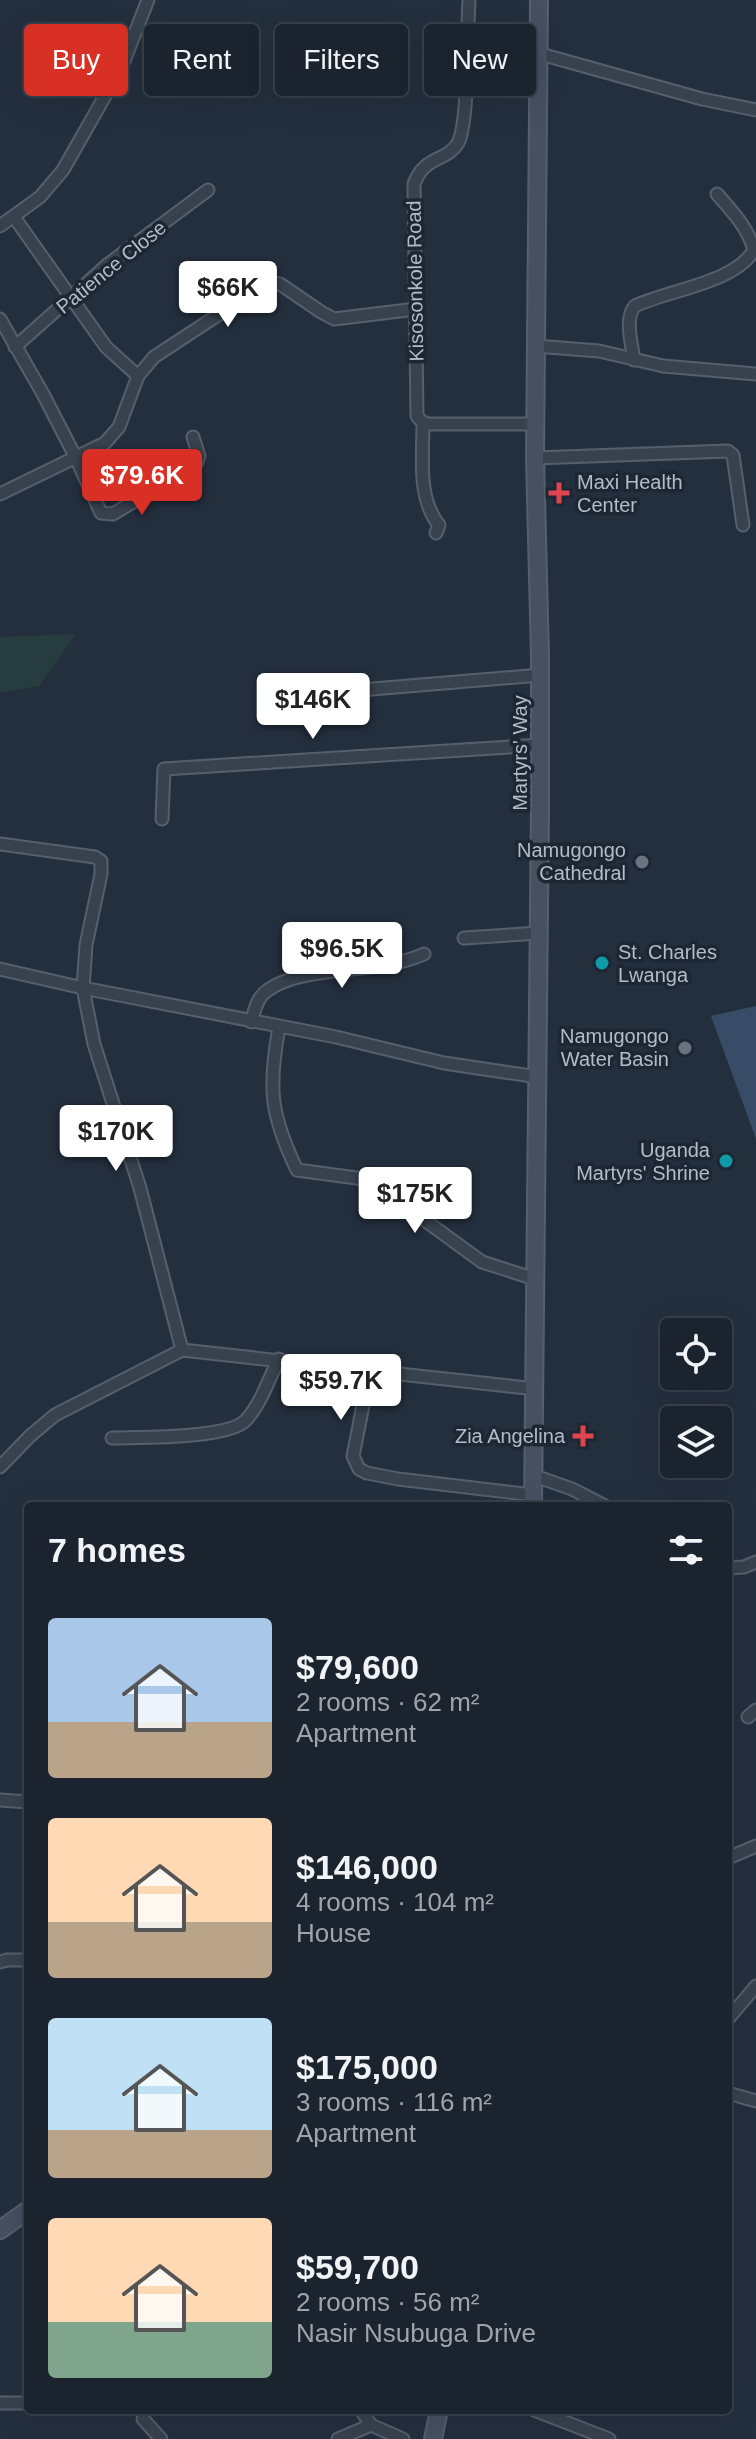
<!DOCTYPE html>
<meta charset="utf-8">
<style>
:root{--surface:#1b232e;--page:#282f3a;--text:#f1f3f6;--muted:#a0a4aa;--line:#39404a;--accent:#d93025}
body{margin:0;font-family:Helvetica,sans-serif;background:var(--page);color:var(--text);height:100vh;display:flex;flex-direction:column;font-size:30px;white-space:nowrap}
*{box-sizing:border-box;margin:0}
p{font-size:26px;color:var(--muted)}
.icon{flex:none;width:44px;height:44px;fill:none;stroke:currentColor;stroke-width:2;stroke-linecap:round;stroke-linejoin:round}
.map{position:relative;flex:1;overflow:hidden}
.drawer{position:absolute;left:24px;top:1502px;width:708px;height:912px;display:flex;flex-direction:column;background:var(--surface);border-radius:8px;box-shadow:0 8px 32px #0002,0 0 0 2px var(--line)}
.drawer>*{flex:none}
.hud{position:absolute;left:24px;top:24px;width:708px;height:72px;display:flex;gap:16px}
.tools{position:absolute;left:660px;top:1318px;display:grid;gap:16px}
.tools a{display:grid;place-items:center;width:72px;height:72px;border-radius:8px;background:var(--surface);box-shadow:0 8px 32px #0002,0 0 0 2px var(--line);font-size:40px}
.price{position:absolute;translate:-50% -68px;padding:0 18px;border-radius:8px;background:#fff;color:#222;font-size:26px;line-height:52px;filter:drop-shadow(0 2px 4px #0008)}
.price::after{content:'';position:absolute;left:50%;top:48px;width:24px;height:18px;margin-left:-12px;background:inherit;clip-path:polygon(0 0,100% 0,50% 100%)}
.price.active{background:var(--accent);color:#fff}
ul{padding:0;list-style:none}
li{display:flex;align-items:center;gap:24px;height:200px;padding:0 24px}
li span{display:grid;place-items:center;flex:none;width:224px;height:160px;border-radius:8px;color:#555}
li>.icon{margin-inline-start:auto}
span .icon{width:96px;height:96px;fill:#fffc;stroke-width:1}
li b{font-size:34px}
h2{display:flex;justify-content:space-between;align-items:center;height:96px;padding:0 24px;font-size:34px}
.tag{padding:0 28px;border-radius:8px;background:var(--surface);box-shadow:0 8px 32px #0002,0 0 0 2px var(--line);font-size:28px;line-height:72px}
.tag.active{background:var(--accent);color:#fff}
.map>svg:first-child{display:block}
</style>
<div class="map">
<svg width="756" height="2439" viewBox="0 0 756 2439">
<rect width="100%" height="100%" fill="#242f3e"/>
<polygon fill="#263c3f" points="76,634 39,686 0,693 0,637"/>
<polygon fill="#394c67" points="756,1006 756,1139 711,1016"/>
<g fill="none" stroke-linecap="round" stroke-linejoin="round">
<g stroke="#565f6c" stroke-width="15">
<g id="street">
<path d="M469 0C467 29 469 123 458 143 447 162 424 155 414 184L417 416 421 421 427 424H535"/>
<polyline points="537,53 702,99 756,110"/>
<polyline points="14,217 106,347 138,376"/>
<polyline points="0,226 40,197 63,170 122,66 148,0"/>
<polyline points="0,319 43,394 76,458 101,513 113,514 196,464 199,456 193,437"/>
<polyline points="535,346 599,351 663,366 756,374"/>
<polyline points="15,347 107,265 208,190"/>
<path d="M634 360C632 345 624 318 635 306 668 290 735 283 754 250 748 228 732 211 717 194"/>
<path d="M423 423C423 456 417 498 439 525L436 533"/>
<polyline points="535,458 728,451 733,455 743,525"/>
<polyline points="0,494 105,443 119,427 138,376 154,357 221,313 254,287 265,281 280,284 321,312 334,319 416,309"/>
<polyline points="277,697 540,675"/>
<polyline points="162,819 164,769 540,745"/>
<polyline points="0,844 95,857 101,861 101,874 86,945 83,988 94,1044 140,1188 182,1350"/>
<polyline points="464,938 539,933"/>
<polyline points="0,969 83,988 336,1037 444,1063 538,1077"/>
<path d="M251 1022C255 1010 257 997 268 990 305 964 378 975 424 954"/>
<path d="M279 1027C268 1088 270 1114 297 1170L364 1179 375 1184 482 1262 535 1279"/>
<polyline points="370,1370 353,1456 359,1469 367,1473 398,1479 533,1495"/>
<path d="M112 1438C139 1437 229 1439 246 1420 261 1404 269 1378 279 1359"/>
<polyline points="0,1467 30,1436 55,1415 182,1350 536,1389"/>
<polyline points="535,1476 572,1489 605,1506"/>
<polyline points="728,1568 744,1567 756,1562"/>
<polyline points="748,1717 756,1710"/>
<polyline points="0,1800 28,1802"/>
<polyline points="728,1858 756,1846"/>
<polyline points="0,1962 7,1960 28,1960"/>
<polyline points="728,2019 756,1986"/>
<polyline points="728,2093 756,2101"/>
<polyline points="0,2403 28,2403"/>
<polyline points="361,2410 371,2425"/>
<polyline points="534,2410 609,2439"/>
<polyline points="143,2419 161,2439"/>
<polyline points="338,2439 371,2425 403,2439"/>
</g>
</g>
<g stroke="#565f6c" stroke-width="20">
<g id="secondary">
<polyline points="533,1506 540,808 540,656 535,458 539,0"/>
<polyline points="0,2230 28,2210"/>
<polyline points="433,2439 439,2410"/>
</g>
</g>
<use href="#street" stroke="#38414e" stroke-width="11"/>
<use href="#secondary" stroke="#465061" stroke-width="16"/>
</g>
<g fill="#e0444e" stroke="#1d2633" stroke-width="3">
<path d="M555 481h8v8h8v8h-8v8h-8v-8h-8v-8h8z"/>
<path d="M579 1424h8v8h8v8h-8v8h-8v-8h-8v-8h8z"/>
</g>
<g fill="#6b7280" stroke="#1d2633" stroke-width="3">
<circle cx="642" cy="862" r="8"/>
<circle cx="685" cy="1048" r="8"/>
</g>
<g fill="#0f9aa8" stroke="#1d2633" stroke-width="3">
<circle cx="602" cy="963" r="8"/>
<circle cx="726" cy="1161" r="8"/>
</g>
<g text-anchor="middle" stroke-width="7" stroke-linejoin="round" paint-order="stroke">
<g font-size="20" fill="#b4bcc9" stroke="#1d2633">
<text transform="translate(111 267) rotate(-39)" y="7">Patience Close</text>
<text transform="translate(415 281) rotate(-91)" y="7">Kisosonkole Road</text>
<text transform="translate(520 753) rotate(-90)" y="7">Martyrs' Way</text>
</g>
<g font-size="20" fill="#b4bcc9" stroke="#1d2633" text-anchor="end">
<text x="577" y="489" text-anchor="start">Maxi Health<tspan x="577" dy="23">Center</tspan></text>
<text x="626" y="857">Namugongo<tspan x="626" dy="23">Cathedral</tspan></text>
<text x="618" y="959" text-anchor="start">St. Charles<tspan x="618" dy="23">Lwanga</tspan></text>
<text x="669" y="1043">Namugongo<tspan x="669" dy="23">Water Basin</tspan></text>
<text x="710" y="1157">Uganda<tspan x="710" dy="23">Martyrs' Shrine</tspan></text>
<text x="565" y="1443">Zia Angelina</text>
</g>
</g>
</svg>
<div class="tools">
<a><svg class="icon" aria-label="locate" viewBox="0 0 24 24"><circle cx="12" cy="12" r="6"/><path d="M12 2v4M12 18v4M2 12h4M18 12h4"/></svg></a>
<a><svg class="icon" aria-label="layers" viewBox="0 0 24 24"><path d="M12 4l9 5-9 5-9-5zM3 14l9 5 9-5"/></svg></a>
</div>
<b class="price" style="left:228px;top:329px">$66K</b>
<b class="price active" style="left:142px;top:517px">$79.6K</b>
<b class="price" style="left:313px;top:741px">$146K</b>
<b class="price" style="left:342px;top:990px">$96.5K</b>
<b class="price" style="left:116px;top:1173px">$170K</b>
<b class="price" style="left:415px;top:1235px">$175K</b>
<b class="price" style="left:341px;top:1422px">$59.7K</b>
<div class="hud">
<a class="tag active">Buy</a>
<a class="tag">Rent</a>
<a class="tag">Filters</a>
<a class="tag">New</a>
</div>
<section class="drawer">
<h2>7 homes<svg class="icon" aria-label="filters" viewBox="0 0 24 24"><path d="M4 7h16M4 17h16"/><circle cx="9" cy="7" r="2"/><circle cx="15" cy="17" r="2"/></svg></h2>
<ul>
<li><span style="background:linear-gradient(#a9c7e8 65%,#b9a48a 0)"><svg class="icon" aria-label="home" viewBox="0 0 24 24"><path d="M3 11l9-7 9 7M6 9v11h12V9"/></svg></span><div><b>$79,600</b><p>2 rooms · 62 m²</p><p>Apartment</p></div></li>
<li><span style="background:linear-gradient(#ffd9b3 65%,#b9a48a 0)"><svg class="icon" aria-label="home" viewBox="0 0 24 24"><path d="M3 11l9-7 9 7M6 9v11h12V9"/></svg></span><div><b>$146,000</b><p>4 rooms · 104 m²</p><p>House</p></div></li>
<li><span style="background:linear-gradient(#bfe0f5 70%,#b9a48a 0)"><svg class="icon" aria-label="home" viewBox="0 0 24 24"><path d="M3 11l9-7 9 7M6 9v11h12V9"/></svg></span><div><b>$175,000</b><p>3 rooms · 116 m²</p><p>Apartment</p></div></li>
<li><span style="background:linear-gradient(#ffd9b3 65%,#7fa58c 0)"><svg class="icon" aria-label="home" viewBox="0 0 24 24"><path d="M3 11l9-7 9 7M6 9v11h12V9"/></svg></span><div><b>$59,700</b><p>2 rooms · 56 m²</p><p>Nasir Nsubuga Drive</p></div></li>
</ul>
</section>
</div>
